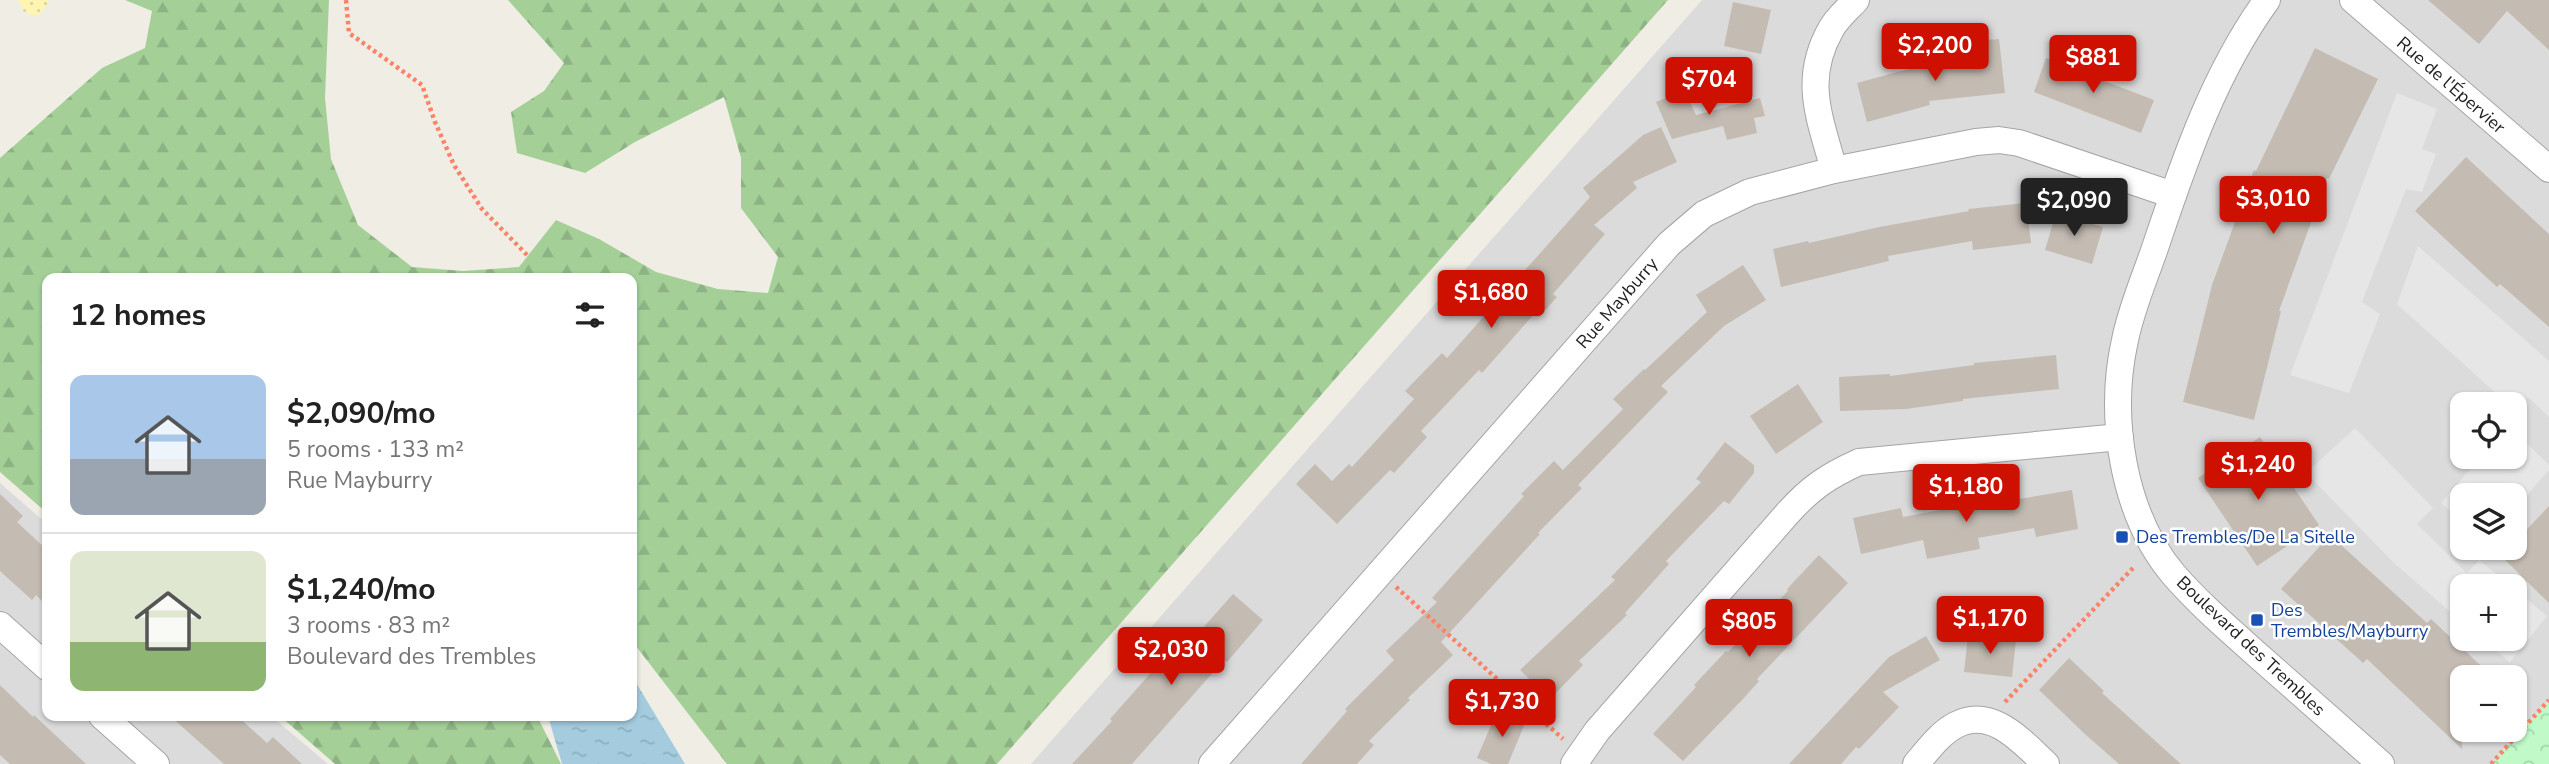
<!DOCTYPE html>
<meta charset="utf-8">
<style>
:root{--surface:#fff;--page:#f2f2f2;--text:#222;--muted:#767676;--line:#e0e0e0;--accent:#cd1000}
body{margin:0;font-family:"Nunito Sans",sans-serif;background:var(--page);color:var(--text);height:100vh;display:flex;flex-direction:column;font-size:26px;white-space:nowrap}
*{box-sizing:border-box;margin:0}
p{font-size:23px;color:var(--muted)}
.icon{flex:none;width:38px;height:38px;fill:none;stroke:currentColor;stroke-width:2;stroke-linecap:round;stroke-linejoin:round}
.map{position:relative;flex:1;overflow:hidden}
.details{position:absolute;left:42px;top:273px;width:595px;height:448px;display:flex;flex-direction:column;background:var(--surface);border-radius:14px;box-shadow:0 2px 5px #0004}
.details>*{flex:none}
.buttons{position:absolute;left:2450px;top:392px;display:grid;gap:14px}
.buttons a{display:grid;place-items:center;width:77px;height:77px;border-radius:14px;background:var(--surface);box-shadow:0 2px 5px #0004;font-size:35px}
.price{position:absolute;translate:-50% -60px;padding:0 16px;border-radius:7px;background:var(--accent);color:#fff;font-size:23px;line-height:46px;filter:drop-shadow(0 2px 4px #0008)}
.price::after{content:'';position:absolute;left:50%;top:42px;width:21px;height:16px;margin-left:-10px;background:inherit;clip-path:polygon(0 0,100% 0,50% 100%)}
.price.active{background:#222;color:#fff}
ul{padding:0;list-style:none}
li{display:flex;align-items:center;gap:21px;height:175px;padding:0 28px}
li+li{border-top:2px solid var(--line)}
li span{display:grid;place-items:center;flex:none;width:196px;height:140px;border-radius:14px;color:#555}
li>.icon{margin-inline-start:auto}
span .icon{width:84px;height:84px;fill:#fffc;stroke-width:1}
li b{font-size:30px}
h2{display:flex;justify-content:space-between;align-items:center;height:84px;padding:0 28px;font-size:30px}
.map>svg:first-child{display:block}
</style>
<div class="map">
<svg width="2549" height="764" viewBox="0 0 2549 764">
<defs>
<pattern id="forest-firs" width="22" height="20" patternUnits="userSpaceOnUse" patternTransform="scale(1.75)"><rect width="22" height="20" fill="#a4d098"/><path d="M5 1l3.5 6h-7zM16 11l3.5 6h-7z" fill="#8db283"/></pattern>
<pattern id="sand-dots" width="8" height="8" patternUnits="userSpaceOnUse" patternTransform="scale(1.75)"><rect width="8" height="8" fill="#fff5b3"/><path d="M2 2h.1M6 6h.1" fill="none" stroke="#dad29a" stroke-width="1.8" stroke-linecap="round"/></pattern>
<pattern id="park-crowns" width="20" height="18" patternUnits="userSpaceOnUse" patternTransform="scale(1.75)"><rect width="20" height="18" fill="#c0fac9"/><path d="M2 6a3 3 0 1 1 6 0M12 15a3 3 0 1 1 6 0" fill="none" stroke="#a5d6ac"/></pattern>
<pattern id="water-ripples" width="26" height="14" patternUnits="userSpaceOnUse" patternTransform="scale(1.75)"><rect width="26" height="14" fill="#a4ccde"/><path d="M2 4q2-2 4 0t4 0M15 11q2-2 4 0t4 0" fill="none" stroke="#8dafbe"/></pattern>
</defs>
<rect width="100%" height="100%" fill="#efede4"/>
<g fill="#dcdbdb" fill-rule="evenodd">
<path d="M1702 0H2549V764H1031ZM2462 404H2515V457H2462ZM2462 495H2515V548H2462ZM2462 586H2515V639H2462ZM2462 677H2515V730H2462Z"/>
<polygon points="0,483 47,524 47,716 271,716 328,764 0,764"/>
</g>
<g fill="url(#forest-firs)">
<polygon points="125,0 329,0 325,98 331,159 358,225 412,267 463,271 519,267 556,220 599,239 656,272 718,289 768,293 778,257 741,208 741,158 724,97 635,142 585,173 517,153 511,112 544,91 564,63 508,0 1668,0 997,764 727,764 632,641 632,278 47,278 47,513 0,472 0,158 102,68 145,48 152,11"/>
<polygon points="280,716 537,716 561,764 335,764"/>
</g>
<polygon fill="url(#sand-dots)" points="18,0 48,0 49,1 42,12 35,16 23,11"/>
<polygon fill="url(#park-crowns)" points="2549,700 2549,764 2491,764"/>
<g fill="#e6e6e6">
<polygon points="2397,93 2437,109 2422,149 2436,154 2422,192 2406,189 2362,302 2380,314 2349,393 2290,375"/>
<polygon points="2418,246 2549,361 2549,417 2528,397 2516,411 2515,404 2508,404 2397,304"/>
<polygon points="2355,428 2433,508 2417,524 2467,573 2479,560 2511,586 2462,586 2462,622 2394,563 2306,473"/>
<polygon points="2515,432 2549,465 2549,470 2515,509 2515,495 2462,495 2462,521 2441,503 2481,457 2515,457"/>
<polygon points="2515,589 2547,616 2510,662 2482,639 2515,639"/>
</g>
<polygon fill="url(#water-ripples)" points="632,676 685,764 562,764 548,716 632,716"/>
<g fill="#c4bcb3">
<polygon points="2428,0 2549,0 2549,50 2507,11 2479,44"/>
<polygon points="1733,2 1771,10 1761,54 1724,46"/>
<polygon points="1999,39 2005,93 1929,101 1930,105 1867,122 1857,83 1945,59 1976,55 1975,41"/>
<polygon points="2315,48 2378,79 2329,179 2327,178 2279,311 2281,311 2254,420 2183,402 2212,285 2254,170 2256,171"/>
<polygon points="2046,58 2094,75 2094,77 2154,100 2141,133 2034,92"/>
<polygon points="1684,90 1696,115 1760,98 1765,116 1754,118 1757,133 1727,140 1723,126 1672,139 1656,102"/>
<polygon points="1661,127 1677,162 1633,182 1637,188 1594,225 1605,234 1553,294 1557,297 1539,317 1535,313 1482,373 1479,370 1421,431 1427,437 1394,473 1390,470 1337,524 1296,484 1315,464 1332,481 1349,464 1352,467 1414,399 1405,391 1442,353 1447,358 1590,197 1583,188 1643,135"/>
<polygon points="2466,157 2549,234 2549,327 2500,284 2497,287 2415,211"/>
<polygon points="2026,203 2031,243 1973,250 1972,241 1888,256 1889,261 1781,287 1773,249 1808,241 1809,243 1879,227 1969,211 1968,209"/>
<polygon points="2056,213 2103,227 2092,264 2045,250"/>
<polygon points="1743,265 1766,300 1724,326 1661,386 1668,392 1578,485 1582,488 1538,533 1540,534 1441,642 1453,655 1408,698 1410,700 1369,741 1374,745 1357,764 1301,764 1347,711 1345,709 1394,660 1386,651 1437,602 1432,598 1524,496 1521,494 1554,461 1563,470 1623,409 1613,399 1644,369 1645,370 1707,312 1696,295"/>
<polygon points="2056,355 2059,389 1963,399 1963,401 1906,409 1840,411 1839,377 1890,374 1890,376 1974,365 1974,363"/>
<polygon points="1798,384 1823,422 1776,454 1750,416"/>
<polygon points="2260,437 2319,525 2257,566 2198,478"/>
<polygon points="1725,442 1754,465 1754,473 1729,504 1724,501 1666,561 1669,564 1625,613 1627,615 1579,661 1583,665 1550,699 1520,670 1615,580 1611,577 1701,482 1696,479"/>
<polygon points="2072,490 2078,529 2036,537 2034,528 1978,538 1980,549 1927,559 1923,540 1861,554 1853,518 1901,508 1903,517 1972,504 1973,507"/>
<polygon points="0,494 23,516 17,522 47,550 47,606 36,595 32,600 0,571"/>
<polygon points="2549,506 2549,603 2501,556 2509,548 2515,548 2515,542"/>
<polygon points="2330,535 2427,623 2431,619 2493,677 2462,677 2462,749 2367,659 2363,663 2281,589"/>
<polygon points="1819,555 1848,583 1757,679 1759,681 1743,699 1683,761 1653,734 1696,687 1694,685 1726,651 1728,652 1788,591 1787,589"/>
<polygon points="1233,594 1263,620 1227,662 1224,660 1132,764 1072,764 1112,721 1110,719 1171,650 1178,656"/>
<polygon points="1968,635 2016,640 2012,677 1964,672"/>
<polygon points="1926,636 1940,660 1883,692 1899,707 1859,749 1856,747 1841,764 1789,764 1889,657"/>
<polygon points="2069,658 2104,691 2102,693 2181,764 2119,764 2086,735 2039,690"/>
<polygon points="0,685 33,717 34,715 86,764 10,764 0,755"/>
<polygon points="1498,709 1526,721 1508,764 1491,764 1477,758"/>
<polygon points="170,716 237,716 267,743 273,737 302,764 224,764"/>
</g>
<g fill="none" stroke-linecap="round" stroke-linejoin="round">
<g stroke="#a5a5a5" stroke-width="28">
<g id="street">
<path d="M2267 0C2215 72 2186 156 2158 239 2147 273 2132 305 2125 340 2108 416 2122 514 2174 575 2201 606 2232 632 2262 659 2302 694 2341 729 2381 764"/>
<polyline points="2353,0 2549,169"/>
<path d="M1834 170C1820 118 1802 80 1831 29 1837 18 1848 9 1856 0"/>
<polyline points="0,625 47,667"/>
<polyline points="102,716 156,764"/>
<polyline points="1212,764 1669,244 1704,214 1750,192 1834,170 1976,142 1999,140 2019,143 2173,195"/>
<path d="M1574 764 1597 731 1787 514C1810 488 1828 476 1859 462L2120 437"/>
<path d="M1916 764C1927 751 1940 733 1956 725 1992 706 2022 742 2046 764"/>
</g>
</g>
<g stroke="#fd8368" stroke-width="4.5" stroke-dasharray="3.5 3.5" stroke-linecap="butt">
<polyline points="346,0 349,33 422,85 435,122 454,165 482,209 528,256"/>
<polyline points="1396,587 1563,739"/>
<polyline points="2005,702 2133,568"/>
<polyline points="2491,764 2549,700"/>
</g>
<use href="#street" stroke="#fff" stroke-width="26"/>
</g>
<g fill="#1a4fb4" stroke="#fff" stroke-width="2.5">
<rect x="2115" y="530" width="14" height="14" rx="3.5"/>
<rect x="2250" y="613" width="14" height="14" rx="3.5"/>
</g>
<g text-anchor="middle" stroke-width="5" stroke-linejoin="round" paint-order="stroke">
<g font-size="18" fill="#1e1e1e" stroke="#fff">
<text transform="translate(2451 85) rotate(41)" y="6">Rue de l'Épervier</text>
<text transform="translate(1617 303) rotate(-49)" y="6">Rue Mayburry</text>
<text transform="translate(2251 646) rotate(43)" y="6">Boulevard des Trembles</text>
</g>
<g font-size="18" fill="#164399" stroke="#fff" text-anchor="start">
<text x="2136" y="543">Des Trembles/De La Sitelle</text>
<text x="2271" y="616">Des<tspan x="2271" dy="21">Trembles/Mayburry</tspan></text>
</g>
</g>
</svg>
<div class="buttons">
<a><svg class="icon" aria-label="locate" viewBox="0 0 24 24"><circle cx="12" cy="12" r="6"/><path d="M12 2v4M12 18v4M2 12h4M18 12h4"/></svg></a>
<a><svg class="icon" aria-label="layers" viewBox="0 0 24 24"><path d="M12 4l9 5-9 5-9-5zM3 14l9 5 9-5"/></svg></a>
<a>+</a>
<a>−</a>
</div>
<b class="price" style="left:1935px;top:83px">$2,200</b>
<b class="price" style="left:2093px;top:95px">$881</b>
<b class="price" style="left:1709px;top:117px">$704</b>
<b class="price" style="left:2273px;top:236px">$3,010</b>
<b class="price active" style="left:2074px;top:238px">$2,090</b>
<b class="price" style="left:1491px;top:330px">$1,680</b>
<b class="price" style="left:2258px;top:502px">$1,240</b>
<b class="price" style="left:1966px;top:524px">$1,180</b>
<b class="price" style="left:1990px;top:656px">$1,170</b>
<b class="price" style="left:1749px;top:659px">$805</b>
<b class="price" style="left:1171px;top:687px">$2,030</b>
<b class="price" style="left:1502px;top:739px">$1,730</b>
<section class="details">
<h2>12 homes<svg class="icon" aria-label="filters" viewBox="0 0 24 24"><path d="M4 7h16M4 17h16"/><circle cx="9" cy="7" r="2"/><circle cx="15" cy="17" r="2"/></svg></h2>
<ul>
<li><span style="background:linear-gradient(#a9c7e8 60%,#9aa5b1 0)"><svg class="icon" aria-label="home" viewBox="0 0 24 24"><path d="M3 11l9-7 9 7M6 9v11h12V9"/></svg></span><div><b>$2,090/mo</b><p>5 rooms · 133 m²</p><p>Rue Mayburry</p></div></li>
<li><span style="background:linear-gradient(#dfe7d0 65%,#8fb573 0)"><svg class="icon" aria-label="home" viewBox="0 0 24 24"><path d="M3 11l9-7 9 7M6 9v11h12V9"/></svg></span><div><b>$1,240/mo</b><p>3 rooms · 83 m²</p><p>Boulevard des Trembles</p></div></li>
</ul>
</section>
</div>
